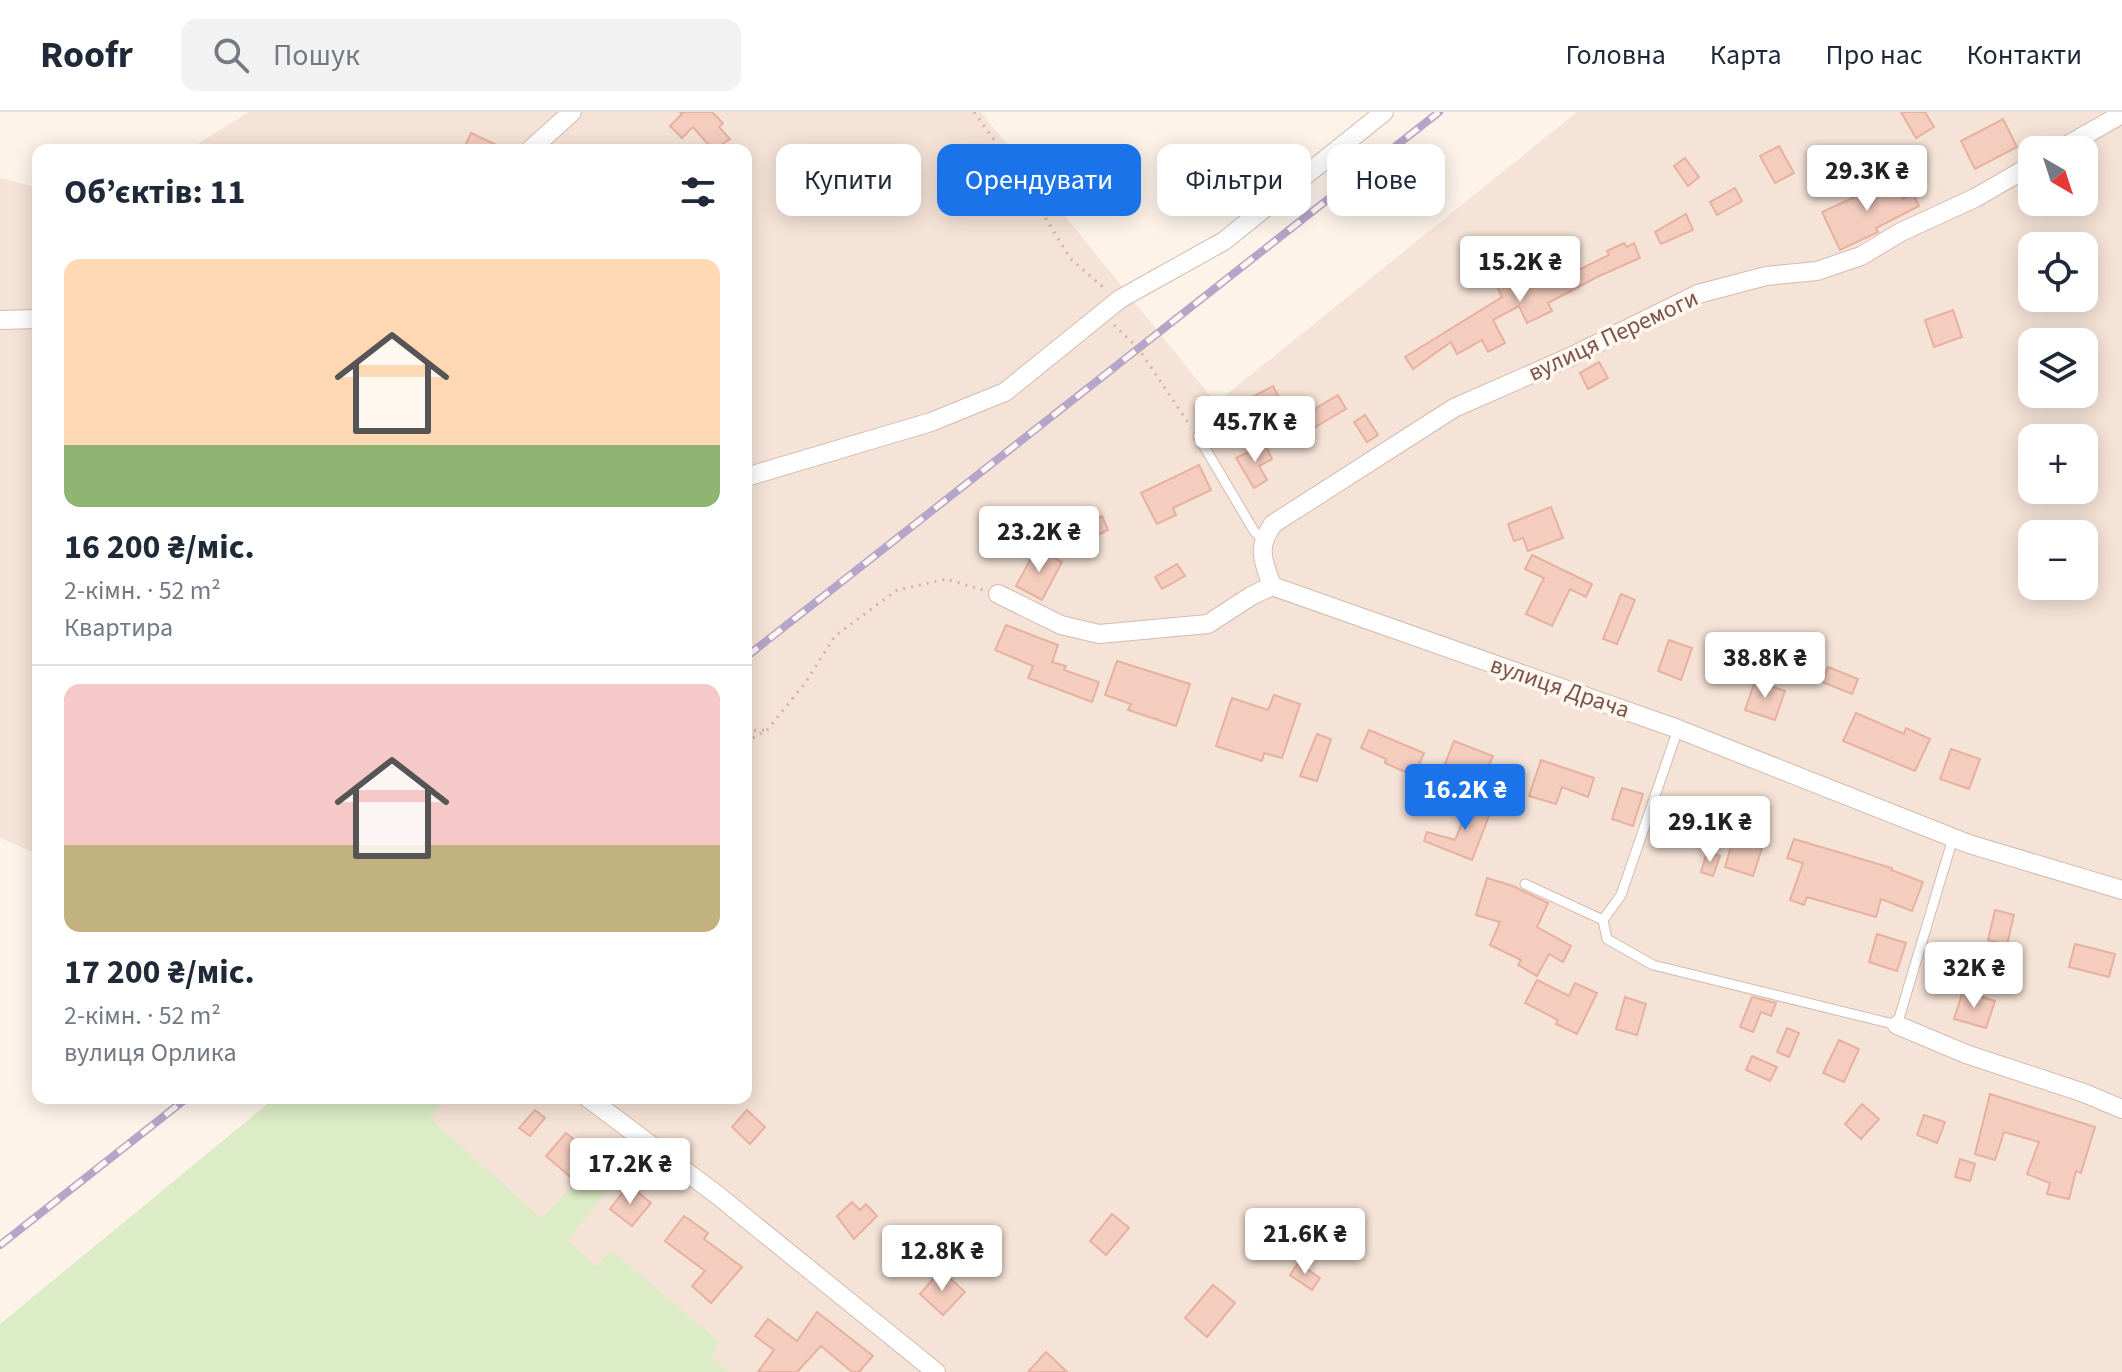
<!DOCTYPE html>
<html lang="uk">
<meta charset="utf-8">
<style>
:root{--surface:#fff;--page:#f2f2f3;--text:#1f2937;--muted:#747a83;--line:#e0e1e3;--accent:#1a73e8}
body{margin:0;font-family:"Source Sans 3",sans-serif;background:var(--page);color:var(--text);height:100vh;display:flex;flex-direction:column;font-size:30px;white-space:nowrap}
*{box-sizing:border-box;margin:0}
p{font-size:26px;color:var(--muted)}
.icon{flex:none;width:44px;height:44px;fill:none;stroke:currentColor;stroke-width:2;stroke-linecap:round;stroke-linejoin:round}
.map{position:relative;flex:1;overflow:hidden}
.sheet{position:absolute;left:32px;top:32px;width:720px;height:960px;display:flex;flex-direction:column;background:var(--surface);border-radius:16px;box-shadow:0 4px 20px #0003}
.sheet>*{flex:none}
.guide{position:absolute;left:776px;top:32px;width:760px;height:72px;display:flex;gap:16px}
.needle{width:52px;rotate:141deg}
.controls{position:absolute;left:2018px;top:24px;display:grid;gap:16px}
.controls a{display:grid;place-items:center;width:80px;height:80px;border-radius:16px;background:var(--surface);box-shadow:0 4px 20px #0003;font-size:40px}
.price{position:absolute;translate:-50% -68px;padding:0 18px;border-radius:8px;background:#fff;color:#222;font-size:26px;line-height:52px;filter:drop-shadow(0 2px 4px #0008)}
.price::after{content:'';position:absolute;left:50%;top:48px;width:24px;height:18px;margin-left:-12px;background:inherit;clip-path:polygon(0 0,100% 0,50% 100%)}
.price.selected{background:var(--accent);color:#fff}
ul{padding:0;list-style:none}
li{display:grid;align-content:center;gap:16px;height:424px;padding:0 32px}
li+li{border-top:2px solid var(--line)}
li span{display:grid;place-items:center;height:248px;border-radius:16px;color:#555}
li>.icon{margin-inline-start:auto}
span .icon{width:144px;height:144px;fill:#fffc;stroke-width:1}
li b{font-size:34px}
h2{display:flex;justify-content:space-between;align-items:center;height:96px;padding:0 32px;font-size:34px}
.pill{padding:0 28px;border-radius:16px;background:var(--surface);box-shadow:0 4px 20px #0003;font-size:28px;line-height:72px}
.pill.selected{background:var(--accent);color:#fff}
header{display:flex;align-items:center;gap:48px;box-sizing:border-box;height:112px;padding:0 40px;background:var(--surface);border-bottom:2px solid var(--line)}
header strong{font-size:38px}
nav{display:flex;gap:44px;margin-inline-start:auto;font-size:28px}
.search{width:560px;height:72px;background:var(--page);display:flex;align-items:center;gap:20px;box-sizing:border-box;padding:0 28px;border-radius:16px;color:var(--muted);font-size:30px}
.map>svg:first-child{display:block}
</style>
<header>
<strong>Roofr</strong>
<div class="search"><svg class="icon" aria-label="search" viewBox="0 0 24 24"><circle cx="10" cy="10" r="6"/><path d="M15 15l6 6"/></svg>Пошук</div>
<nav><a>Головна</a><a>Карта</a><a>Про нас</a><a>Контакти</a></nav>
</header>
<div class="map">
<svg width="2122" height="1260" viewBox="0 0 2122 1260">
<rect width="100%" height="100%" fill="#fdf3e9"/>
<g fill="#f5e3d7" fill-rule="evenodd">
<path d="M249 0H981L1216 291 1577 0H2122V1260H703L373 986H746V38H188ZM2032 38H2084V90H2032ZM2032 134H2084V186H2032ZM2032 230H2084V282H2032ZM2032 326H2084V378H2032ZM2032 422H2084V474H2032Z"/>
<polygon points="0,66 38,76 38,742 0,726"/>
</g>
<polygon fill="#dbecc6" points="275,986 385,986 393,993 400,986 436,986 442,991 430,1006 542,1107 589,1055 612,1073 568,1128 596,1155 611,1138 719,1230 711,1245 729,1260 0,1260 0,1212"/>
<g fill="#f4cdbf" stroke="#e7b19f" stroke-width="2">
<polygon points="680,0 712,0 723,11 719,15 730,27 713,38 693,15 682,26 670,14 682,2"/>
<polygon points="1901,0 1925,0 1934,15 1916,26"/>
<polygon points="2003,7 2017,35 1975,57 1961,29"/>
<polygon points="471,21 507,38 473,38 465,34"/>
<polygon points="1779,34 1794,61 1775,71 1760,44"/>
<polygon points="1685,46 1699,65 1688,74 1674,54"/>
<polygon points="1894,67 1903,87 1913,82 1919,94 1876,116 1878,120 1840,138 1822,100"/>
<polygon points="1735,76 1742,89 1717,103 1710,90"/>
<polygon points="1686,102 1693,118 1661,132 1655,120"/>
<polygon points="1624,131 1627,135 1634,131 1640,146 1597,165 1548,191 1552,199 1527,211 1519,194 1493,208 1505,231 1488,240 1482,228 1457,242 1451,230 1413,257 1405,245 1502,185 1493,166 1520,154 1528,173 1558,160 1562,166 1609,143 1607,139"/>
<polygon points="1953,198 1962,225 1934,235 1925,208"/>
<polygon points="1599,250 1608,266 1588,277 1580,261"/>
<polygon points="1273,274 1289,305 1274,312 1267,299 1220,325 1208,304 1241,286 1243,290"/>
<polygon points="1338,283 1346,297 1307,320 1309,322 1296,330 1287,314"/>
<polygon points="1365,303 1378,323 1367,330 1354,310"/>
<polygon points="1265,332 1272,347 1259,354 1267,368 1254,376 1236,346"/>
<polygon points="1199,353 1211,378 1173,396 1176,403 1157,412 1141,381"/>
<polygon points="1551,395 1563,426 1528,439 1523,426 1514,429 1508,412"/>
<polygon points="1102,404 1108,418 1081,431 1074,417"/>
<polygon points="1036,437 1062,450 1042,488 1016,474"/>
<polygon points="1532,443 1592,472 1586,485 1570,477 1552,514 1526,502 1544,466 1525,457"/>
<polygon points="1177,452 1185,464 1162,477 1155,465"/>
<polygon points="1621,482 1635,488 1617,532 1603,527"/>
<polygon points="1006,513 1058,533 1052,550 1066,554 1064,558 1099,570 1092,590 1028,566 1033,554 995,538"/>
<polygon points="1669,528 1692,536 1681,568 1658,559"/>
<polygon points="1117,549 1190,572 1176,614 1128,598 1131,592 1105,583"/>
<polygon points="1828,555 1858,567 1852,582 1822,570"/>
<polygon points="1755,569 1785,579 1775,608 1745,598"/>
<polygon points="1274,583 1300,592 1282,646 1264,641 1262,649 1216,634 1232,586 1268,598"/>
<polygon points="1856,601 1904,622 1906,616 1930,627 1915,659 1843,629"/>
<polygon points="1369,618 1424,641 1414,664 1385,651 1386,647 1361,636"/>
<polygon points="1317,622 1331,627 1317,669 1300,664"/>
<polygon points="1454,629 1493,644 1483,667 1445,652"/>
<polygon points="1951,637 1980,647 1969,677 1940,667"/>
<polygon points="1541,648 1594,666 1588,685 1562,675 1556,692 1529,684"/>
<polygon points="1622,676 1643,682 1633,714 1612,707"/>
<polygon points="1472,688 1492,696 1472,748 1424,729 1427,720 1455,728"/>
<polygon points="1679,695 1699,702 1688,734 1668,727"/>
<polygon points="1738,711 1767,720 1753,764 1725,755"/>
<polygon points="1794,727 1892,756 1891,758 1923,770 1912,799 1881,787 1876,805 1807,785 1804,793 1790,788 1803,751 1787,746"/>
<polygon points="1707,740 1720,744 1713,764 1701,760"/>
<polygon points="1487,766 1513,774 1548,791 1537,815 1571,834 1563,850 1549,842 1537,864 1518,853 1521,848 1490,833 1500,810 1476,803"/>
<polygon points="1995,798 2014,803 2007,833 1988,828"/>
<polygon points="1877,822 1906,831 1897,859 1869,850"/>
<polygon points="2075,832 2115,842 2109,865 2069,855"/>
<polygon points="1537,868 1569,884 1575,871 1597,881 1577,922 1556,912 1558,908 1525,891"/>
<polygon points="1963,879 1995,889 1986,916 1954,907"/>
<polygon points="1625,885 1646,892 1637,923 1616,917"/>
<polygon points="1752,885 1776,891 1771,904 1761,900 1753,920 1740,915"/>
<polygon points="1787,916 1799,921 1789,945 1777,940"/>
<polygon points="1839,928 1859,937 1844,970 1823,961"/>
<polygon points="1752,944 1777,955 1770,969 1746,958"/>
<polygon points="1990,982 2095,1015 2081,1061 2076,1059 2069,1087 2047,1082 2050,1071 2027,1062 2039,1030 2004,1020 1995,1048 1975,1042"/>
<polygon points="1862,992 1879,1007 1861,1027 1845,1012"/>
<polygon points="535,998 545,1006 530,1024 519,1016"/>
<polygon points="747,998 765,1015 750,1032 732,1015"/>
<polygon points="1924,1003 1945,1010 1937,1031 1917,1023"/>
<polygon points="566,1021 594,1044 574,1068 546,1044"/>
<polygon points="1960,1047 1975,1052 1970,1069 1955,1065"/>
<polygon points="629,1073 651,1091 632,1114 610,1097"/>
<polygon points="852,1090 860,1098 866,1092 877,1104 854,1127 837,1104"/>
<polygon points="1112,1102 1129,1116 1106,1143 1090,1129"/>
<polygon points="684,1104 708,1121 704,1127 742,1155 711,1191 692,1174 705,1159 665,1129"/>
<polygon points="1271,1114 1287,1126 1272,1145 1256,1132"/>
<polygon points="1298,1151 1320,1166 1312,1178 1290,1163"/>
<polygon points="941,1158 965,1180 943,1203 920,1182"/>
<polygon points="1213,1173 1235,1191 1207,1225 1185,1206"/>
<polygon points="817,1200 873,1244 859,1260 852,1260 821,1234 797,1260 758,1260 774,1238 755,1224 768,1207 797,1229"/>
<polygon points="1046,1240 1067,1260 1028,1260"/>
</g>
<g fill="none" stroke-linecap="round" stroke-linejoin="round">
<g stroke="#d3bbb0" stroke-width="11">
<g id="service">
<polyline points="1198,324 1254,419 1262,427"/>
<polyline points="1525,772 1603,808"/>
<polyline points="1603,808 1607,827 1653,853 1897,913 1953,726"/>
<polyline points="1603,808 1621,783 1678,617"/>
</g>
</g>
<g stroke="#d3bbb0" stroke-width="20">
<g id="minor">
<polyline points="530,38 572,0"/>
<polyline points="2059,38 2122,2"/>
<polyline points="0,208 38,207"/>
<polyline points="746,365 931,310 1005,280 1120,187 1224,129 1384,0"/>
<path d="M1272 474C1263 448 1256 436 1273 412L1454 296 1570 245 1698 182 1766 164 1817 159 1861 144 1901 120 1975 86 2032 53"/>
<polyline points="998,482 1061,513 1099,522 1208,512 1251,484 1272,474 1678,617 1969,732 2122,778"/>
<polyline points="1897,913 1966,942 2084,981 2122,997"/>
<polyline points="588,986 716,1082 936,1260"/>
</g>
</g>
<g stroke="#d9b0a2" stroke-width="3" stroke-dasharray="2 6" stroke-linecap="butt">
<polyline points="974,0 1021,66 1070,146 1104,176"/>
<polyline points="1114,213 1138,236 1191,315"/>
<polyline points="746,619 766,618"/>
<polyline points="746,630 767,618 806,570 835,524 897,478 946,467 983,478"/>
</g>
<use href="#service" stroke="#fff" stroke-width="9"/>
<use href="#minor" stroke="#fff" stroke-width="18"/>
<g stroke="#b4a5c9" stroke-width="8">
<g id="rail">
<polyline points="746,545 1439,0"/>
<polyline points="0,1133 187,986"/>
</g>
</g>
<use href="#rail" stroke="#fff7f0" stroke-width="5" stroke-dasharray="15" stroke-linecap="butt"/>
</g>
<g text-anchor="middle" stroke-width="7" stroke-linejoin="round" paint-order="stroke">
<g font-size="24" fill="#79554b" stroke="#fff7f0">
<text transform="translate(1613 223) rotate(-25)" y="8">вулиця Перемоги</text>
<text transform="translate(1560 575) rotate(19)" y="8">вулиця Драча</text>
</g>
</g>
</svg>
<div class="controls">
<a><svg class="needle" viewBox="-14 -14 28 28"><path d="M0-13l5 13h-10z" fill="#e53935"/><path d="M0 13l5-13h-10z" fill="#747a83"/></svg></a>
<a><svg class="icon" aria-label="locate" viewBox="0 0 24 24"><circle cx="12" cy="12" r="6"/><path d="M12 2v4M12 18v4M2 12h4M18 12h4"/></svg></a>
<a><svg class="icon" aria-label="layers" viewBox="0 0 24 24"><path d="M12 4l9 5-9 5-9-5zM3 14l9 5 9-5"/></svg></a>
<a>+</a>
<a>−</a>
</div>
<b class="price" style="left:1867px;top:101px">29.3K ₴</b>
<b class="price" style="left:1520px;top:192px">15.2K ₴</b>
<b class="price" style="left:1255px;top:352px">45.7K ₴</b>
<b class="price" style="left:1039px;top:462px">23.2K ₴</b>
<b class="price" style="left:1765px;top:588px">38.8K ₴</b>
<b class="price selected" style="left:1465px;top:720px">16.2K ₴</b>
<b class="price" style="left:1710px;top:752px">29.1K ₴</b>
<b class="price" style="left:1974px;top:898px">32K ₴</b>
<b class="price" style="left:630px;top:1094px">17.2K ₴</b>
<b class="price" style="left:1305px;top:1164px">21.6K ₴</b>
<b class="price" style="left:942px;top:1181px">12.8K ₴</b>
<div class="guide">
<a class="pill">Купити</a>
<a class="pill selected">Орендувати</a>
<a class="pill">Фільтри</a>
<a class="pill">Нове</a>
</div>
<section class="sheet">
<h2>Об’єктів: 11<svg class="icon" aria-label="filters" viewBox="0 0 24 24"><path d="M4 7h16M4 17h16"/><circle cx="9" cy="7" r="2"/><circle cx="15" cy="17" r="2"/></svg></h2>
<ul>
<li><span style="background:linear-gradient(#ffd9b3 75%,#8fb573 0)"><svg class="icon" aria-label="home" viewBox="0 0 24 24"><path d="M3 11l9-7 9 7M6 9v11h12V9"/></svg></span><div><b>16 200 ₴/міс.</b><p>2-кімн. · 52 m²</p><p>Квартира</p></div></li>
<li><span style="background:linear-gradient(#f6c9c9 65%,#c2b280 0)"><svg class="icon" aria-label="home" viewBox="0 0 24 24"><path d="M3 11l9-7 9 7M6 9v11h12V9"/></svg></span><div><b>17 200 ₴/міс.</b><p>2-кімн. · 52 m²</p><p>вулиця Орлика</p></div></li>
</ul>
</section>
</div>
